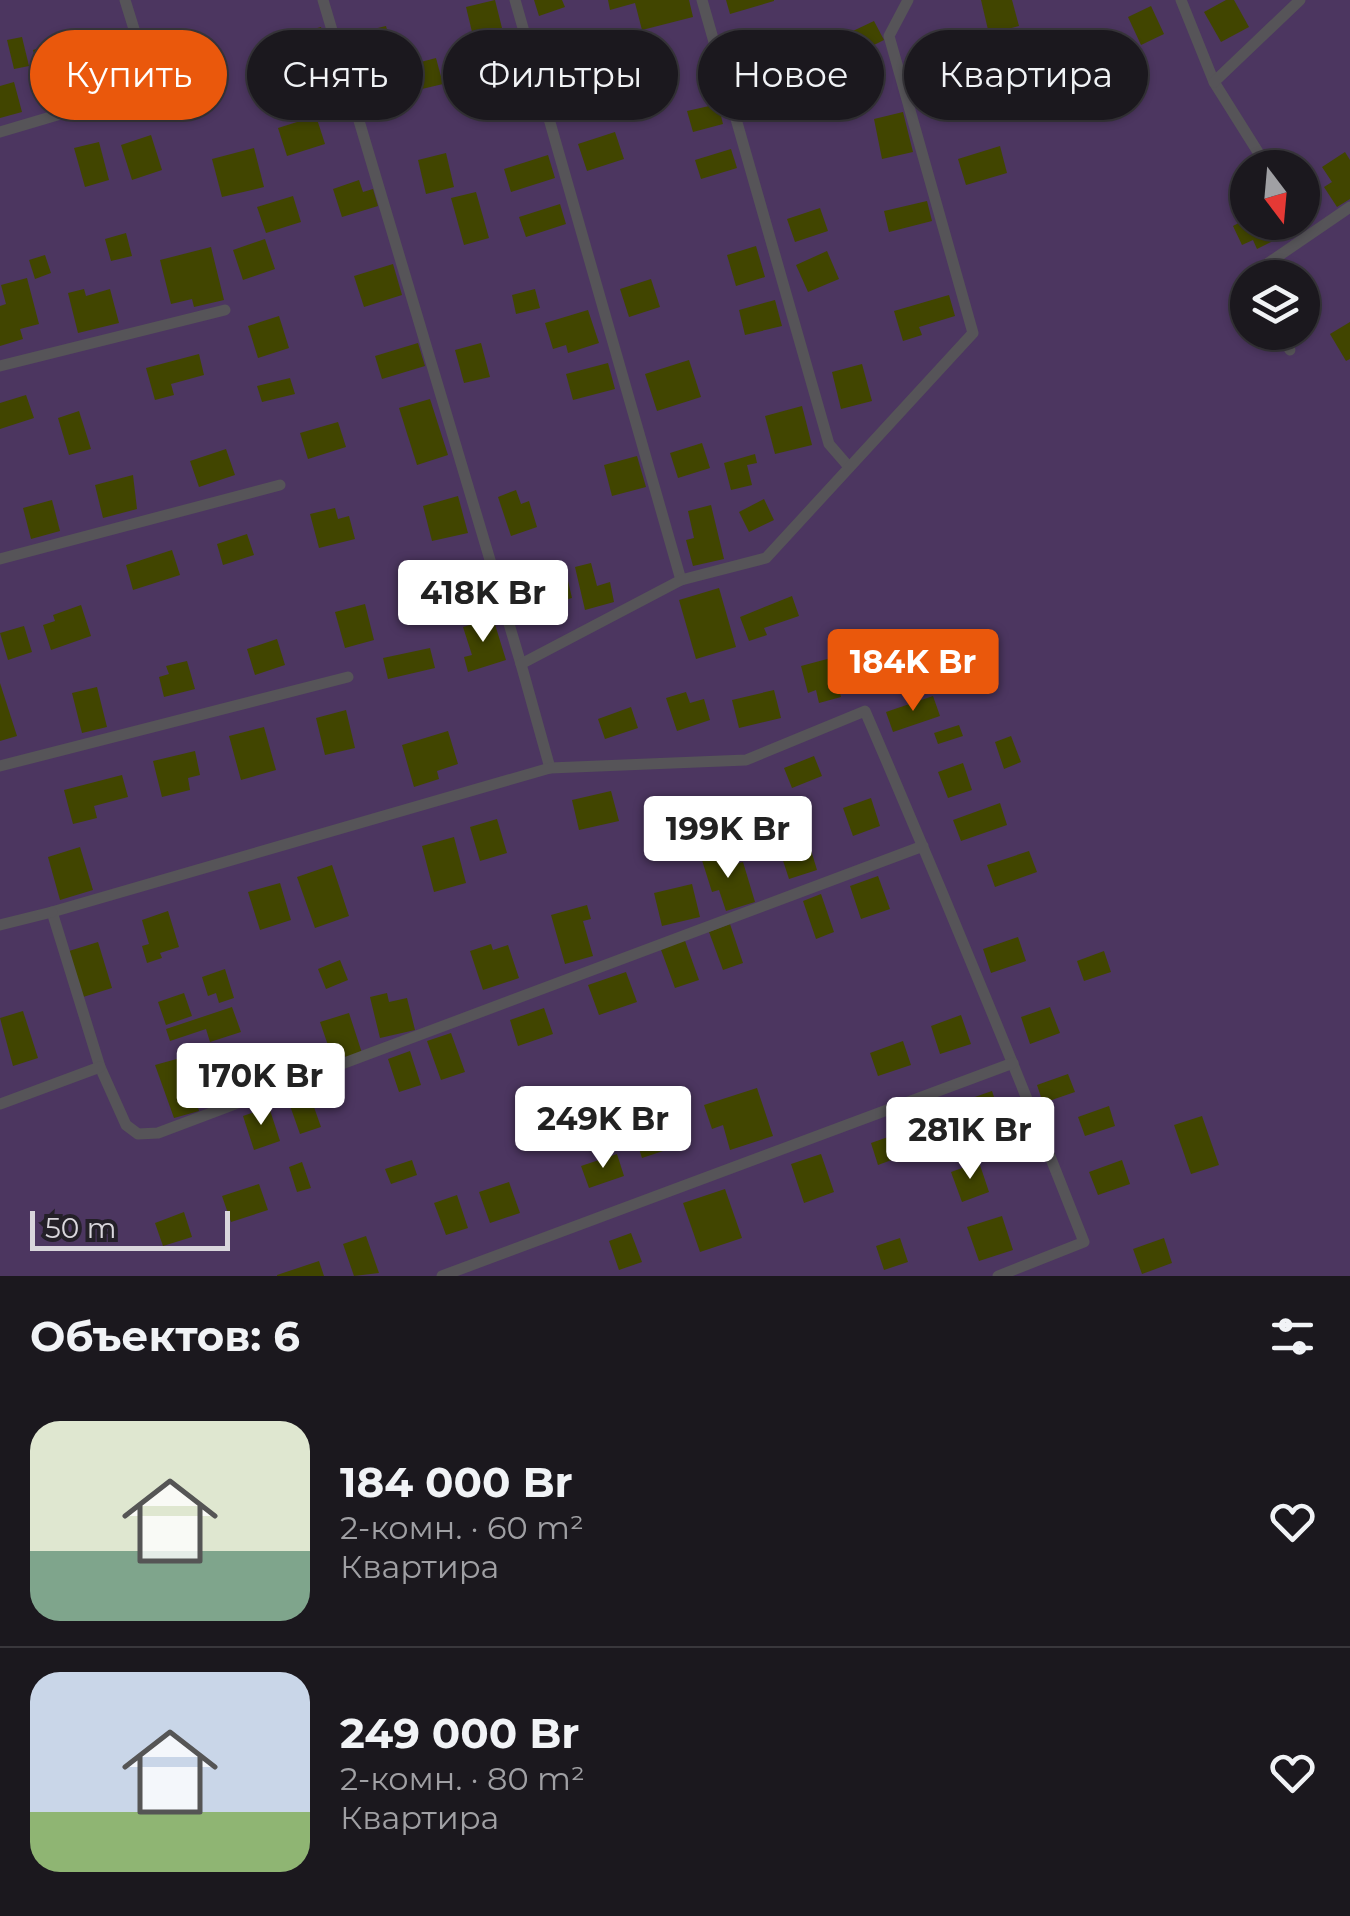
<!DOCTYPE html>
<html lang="ru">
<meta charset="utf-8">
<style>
:root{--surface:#1b181e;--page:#28252b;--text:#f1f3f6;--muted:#a0a0a4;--line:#39373c;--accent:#ea580c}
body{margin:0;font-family:Montserrat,sans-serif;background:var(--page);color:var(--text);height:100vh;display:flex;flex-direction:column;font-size:38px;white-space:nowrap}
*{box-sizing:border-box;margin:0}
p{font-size:32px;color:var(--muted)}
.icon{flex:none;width:55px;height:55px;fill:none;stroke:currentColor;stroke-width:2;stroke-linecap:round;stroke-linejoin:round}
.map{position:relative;height:1276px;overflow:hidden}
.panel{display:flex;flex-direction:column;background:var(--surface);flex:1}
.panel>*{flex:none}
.banner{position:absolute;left:30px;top:30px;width:1290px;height:90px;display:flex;gap:20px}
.needle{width:65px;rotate:164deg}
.fabs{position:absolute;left:1230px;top:150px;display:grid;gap:20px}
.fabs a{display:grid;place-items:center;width:90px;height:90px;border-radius:50%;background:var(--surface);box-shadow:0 2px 8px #0004,0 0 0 2px var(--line);font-size:50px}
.scale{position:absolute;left:30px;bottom:25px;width:200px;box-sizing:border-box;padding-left:10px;border:5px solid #d9d6dc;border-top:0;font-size:28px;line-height:35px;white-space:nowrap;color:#d9d6dc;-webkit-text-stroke:8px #242028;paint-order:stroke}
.price{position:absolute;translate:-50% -85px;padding:0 22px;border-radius:10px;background:#fff;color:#222;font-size:32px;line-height:65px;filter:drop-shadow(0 2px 5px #0008)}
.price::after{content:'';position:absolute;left:50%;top:60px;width:30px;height:22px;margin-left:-15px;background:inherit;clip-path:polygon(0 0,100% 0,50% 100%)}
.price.active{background:var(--accent);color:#fff}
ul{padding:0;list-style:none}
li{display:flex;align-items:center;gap:30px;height:250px;padding:0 30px}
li+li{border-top:2px solid var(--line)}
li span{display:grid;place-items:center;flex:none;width:280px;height:200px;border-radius:30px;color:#555}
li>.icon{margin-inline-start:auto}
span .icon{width:120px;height:120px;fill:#fffc;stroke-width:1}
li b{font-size:42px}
h2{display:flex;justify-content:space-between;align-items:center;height:120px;padding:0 30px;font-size:42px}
.chip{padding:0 35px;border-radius:45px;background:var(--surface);box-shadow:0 2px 8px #0004,0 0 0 2px var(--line);font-size:35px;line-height:90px}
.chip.active{background:var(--accent);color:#fff}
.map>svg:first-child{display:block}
</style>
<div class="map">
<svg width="1350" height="1276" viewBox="0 0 1350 1276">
<rect width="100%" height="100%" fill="#242028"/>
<path fill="#4c3660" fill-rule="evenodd" d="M0 0H1350V1276H0ZM1248 168H1302V222H1248ZM1248 278H1302V332H1248Z"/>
<g fill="#414500">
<polygon points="495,0 502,28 473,36 466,7"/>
<polygon points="534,0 562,0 565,7 539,16"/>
<polygon points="608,0 689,0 693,17 642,30 635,3 610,10"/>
<polygon points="726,0 774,0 774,1 730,14"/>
<polygon points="981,0 1012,0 1019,26 989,34"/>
<polygon points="1226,0 1234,0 1249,27 1221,42 1204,12"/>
<polygon points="1151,6 1164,34 1141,45 1128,17"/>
<polygon points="874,21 884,40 846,59 836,39"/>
<polygon points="386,26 396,64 362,72 353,34"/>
<polygon points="321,27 328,52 297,60 291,35"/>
<polygon points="22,37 29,66 14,69 7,40"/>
<polygon points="125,40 137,75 103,86 92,51"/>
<polygon points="50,45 57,71 40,76 33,50"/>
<polygon points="520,50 527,75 494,84 488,59"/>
<polygon points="775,57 787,93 755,103 744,67"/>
<polygon points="436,58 443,84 405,93 398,68"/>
<polygon points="14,82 22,112 0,118 0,86"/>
<polygon points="718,104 723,124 693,132 687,111"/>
<polygon points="903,112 913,152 882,159 874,119"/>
<polygon points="316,116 325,144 287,156 278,128"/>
<polygon points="615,132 624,159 587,171 578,144"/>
<polygon points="151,135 162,170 132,180 121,145"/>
<polygon points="99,142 109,180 85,187 74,148"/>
<polygon points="1000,146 1007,173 966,185 958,159"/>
<polygon points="254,148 264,187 222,197 212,159"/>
<polygon points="731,149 737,168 701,179 695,160"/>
<polygon points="1345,152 1350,160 1350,199 1337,207 1324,187 1332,182 1322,167"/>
<polygon points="446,153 454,187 426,194 418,160"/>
<polygon points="548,155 555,178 511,192 504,169"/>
<polygon points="359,180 363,192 373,189 378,206 342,217 333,189"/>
<polygon points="476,192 489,238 464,245 451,198"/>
<polygon points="293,196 301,222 266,233 257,207"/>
<polygon points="927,201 932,221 889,232 884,211"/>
<polygon points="560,204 566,224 526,237 519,217"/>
<polygon points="820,208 828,231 795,242 787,219"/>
<polygon points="1248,218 1248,222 1271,222 1279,238 1257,249 1253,240 1242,245 1233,226"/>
<polygon points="126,233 132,256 111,261 105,239"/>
<polygon points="265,239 275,269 243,280 233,250"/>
<polygon points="756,246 765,277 736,286 727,255"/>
<polygon points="211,247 224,300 194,307 192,299 171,304 160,260"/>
<polygon points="827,251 839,279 808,292 796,265"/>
<polygon points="45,255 51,273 35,279 29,260"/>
<polygon points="393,264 402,295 364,307 354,276"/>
<polygon points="27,278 39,324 20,329 23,339 0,346 0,306 6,304 1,285"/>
<polygon points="651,279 660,307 629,317 620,289"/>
<polygon points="84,289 86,296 110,289 119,323 78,333 68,293"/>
<polygon points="535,289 540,308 516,314 512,295"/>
<polygon points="949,295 955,316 919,327 922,335 903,341 894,311"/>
<polygon points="775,300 782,326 745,335 739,310"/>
<polygon points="588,310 599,343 568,353 566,345 553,349 545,323"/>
<polygon points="279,316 289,348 258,358 248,326"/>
<polygon points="1350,322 1350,359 1346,361 1330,334"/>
<polygon points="418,343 425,366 382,379 375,356"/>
<polygon points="481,343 490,377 464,383 455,350"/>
<polygon points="199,354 204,375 171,384 174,395 155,400 146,368"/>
<polygon points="689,360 701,397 657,411 645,374"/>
<polygon points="608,363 615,389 573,400 566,374"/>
<polygon points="862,364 872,401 841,409 832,372"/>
<polygon points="290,378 295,394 262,402 257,386"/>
<polygon points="26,395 34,418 0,429 0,403"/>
<polygon points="430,399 448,455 417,465 399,408"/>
<polygon points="802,406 812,445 775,454 765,416"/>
<polygon points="79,411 91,449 69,455 58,418"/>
<polygon points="338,422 346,447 308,459 300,433"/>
<polygon points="702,443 710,468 678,478 670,453"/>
<polygon points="226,449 235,475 199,487 190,461"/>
<polygon points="755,454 757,463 747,465 752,485 731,490 724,463"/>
<polygon points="637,456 646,487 612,496 604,465"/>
<polygon points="133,475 137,509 103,518 95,485"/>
<polygon points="516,490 521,504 529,501 537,527 511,536 498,497"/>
<polygon points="458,496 468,533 432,541 423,506"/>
<polygon points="764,499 774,520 749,532 739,512"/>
<polygon points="52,500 60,531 31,539 23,508"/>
<polygon points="711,505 724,559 693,566 686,540 694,538 688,511"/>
<polygon points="335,508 338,519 349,516 355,539 319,548 310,514"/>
<polygon points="247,534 254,555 223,565 217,544"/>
<polygon points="172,550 180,575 133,590 126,565"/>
<polygon points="591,563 597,586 610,582 614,602 585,610 575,567"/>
<polygon points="564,564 572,598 520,611 514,587 523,585 521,575"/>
<polygon points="719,588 736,647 696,659 679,600"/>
<polygon points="792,596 799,616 764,628 767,635 749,641 740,617"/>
<polygon points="365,604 374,640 345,648 335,612"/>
<polygon points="81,605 91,636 51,650 43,625 55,621 53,615"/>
<polygon points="493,618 506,660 468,672 464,657 472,655 463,627"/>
<polygon points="24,626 32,652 8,660 0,633"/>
<polygon points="907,634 916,660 877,672 869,646"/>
<polygon points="277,639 285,665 255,675 247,649"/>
<polygon points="430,648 435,668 388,679 383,658"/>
<polygon points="831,658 841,697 819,703 816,690 808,693 801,666"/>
<polygon points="187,661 195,689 164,697 159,677 169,674 166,666"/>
<polygon points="0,683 17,736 0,741"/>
<polygon points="97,687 107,727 82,733 72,693"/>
<polygon points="774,690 781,718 739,728 732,700"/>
<polygon points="686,692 690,703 704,699 710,720 677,731 666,698"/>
<polygon points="933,696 940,716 893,732 886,712"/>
<polygon points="631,707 638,728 605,739 598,719"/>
<polygon points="346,710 355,748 325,755 316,718"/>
<polygon points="959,725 963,736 938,744 934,733"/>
<polygon points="264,727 276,770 241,780 229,736"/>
<polygon points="448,731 458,764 437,771 439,779 414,787 402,745"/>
<polygon points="1011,736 1021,762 1004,769 995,742"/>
<polygon points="195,751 200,775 188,778 190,790 162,797 153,761"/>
<polygon points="814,756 822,776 792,788 784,768"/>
<polygon points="963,763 972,790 948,798 938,772"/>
<polygon points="122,775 128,797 94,806 97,818 73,824 64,790"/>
<polygon points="611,791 619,821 579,830 572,800"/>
<polygon points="871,798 880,826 853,836 843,808"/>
<polygon points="1000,803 1007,825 961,841 953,820"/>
<polygon points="497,819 507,853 480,861 470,827"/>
<polygon points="804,827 817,870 789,879 775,836"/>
<polygon points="454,837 466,883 434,892 422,846"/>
<polygon points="80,847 93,890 60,900 48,857"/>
<polygon points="723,850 728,866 743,862 755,902 726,911 719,890 712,892 701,857"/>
<polygon points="1029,851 1037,872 995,887 987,865"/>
<polygon points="332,865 349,916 315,928 297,877"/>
<polygon points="878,876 890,909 861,919 850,886"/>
<polygon points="280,883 291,920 260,930 248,892"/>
<polygon points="692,884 700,917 662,926 654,893"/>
<polygon points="821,894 834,932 816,939 803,901"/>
<polygon points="587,905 591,919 583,921 593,956 565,964 551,915"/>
<polygon points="168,911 179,947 160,953 162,958 147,963 142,946 149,944 142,920"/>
<polygon points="730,924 743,963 723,970 709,932"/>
<polygon points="1018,937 1026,961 991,973 983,949"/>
<polygon points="684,938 699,980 675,988 660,947"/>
<polygon points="98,942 112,988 83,997 69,951"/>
<polygon points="491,944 493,950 508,945 519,978 483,990 470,951"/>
<polygon points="1104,951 1111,972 1084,981 1077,961"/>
<polygon points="340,960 348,980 326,989 318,969"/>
<polygon points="225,969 234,998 219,1003 216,993 208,996 202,977"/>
<polygon points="626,972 637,1002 599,1015 588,985"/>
<polygon points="184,993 192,1016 166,1025 158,1002"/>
<polygon points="387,993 389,1002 407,998 415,1030 380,1038 370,997"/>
<polygon points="232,1007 241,1032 210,1042 206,1029 170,1041 166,1029"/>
<polygon points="1050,1007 1060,1033 1030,1044 1021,1017"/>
<polygon points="544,1008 553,1034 518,1046 510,1020"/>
<polygon points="23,1011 38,1058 13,1066 0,1018"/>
<polygon points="349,1013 362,1053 346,1059 343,1050 331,1054 320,1022"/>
<polygon points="961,1015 971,1044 940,1054 931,1026"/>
<polygon points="451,1033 465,1072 441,1080 427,1041"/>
<polygon points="903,1041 911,1065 878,1076 870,1053"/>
<polygon points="246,1048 258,1089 210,1103 198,1062"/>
<polygon points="410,1051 421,1085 399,1092 388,1059"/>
<polygon points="184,1057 199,1111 174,1118 155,1065"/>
<polygon points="1068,1074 1075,1092 1043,1103 1037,1085"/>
<polygon points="757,1088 773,1136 730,1150 723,1125 712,1129 704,1105"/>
<polygon points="992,1091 1003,1124 960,1139 949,1106"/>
<polygon points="309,1093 321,1127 300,1134 288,1100"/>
<polygon points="1109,1106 1115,1126 1085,1136 1078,1117"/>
<polygon points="269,1107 280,1141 254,1150 243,1116"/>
<polygon points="1202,1116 1219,1165 1191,1174 1174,1125"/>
<polygon points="663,1129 669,1149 642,1158 636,1139"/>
<polygon points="908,1130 916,1151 878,1165 871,1143"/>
<polygon points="617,1154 624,1176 589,1188 581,1166"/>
<polygon points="821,1154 834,1192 804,1203 791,1164"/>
<polygon points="412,1160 417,1175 391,1184 385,1169"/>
<polygon points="1122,1160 1130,1184 1098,1195 1089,1172"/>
<polygon points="302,1162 311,1188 297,1192 289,1167"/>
<polygon points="979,1162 989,1192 962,1202 951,1172"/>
<polygon points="509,1182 520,1213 490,1223 479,1192"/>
<polygon points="259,1184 268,1210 231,1222 222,1196"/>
<polygon points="725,1189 742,1238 700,1252 683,1203"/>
<polygon points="457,1195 468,1228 446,1235 434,1203"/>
<polygon points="184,1212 192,1237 163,1246 155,1223"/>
<polygon points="1002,1216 1013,1250 979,1261 967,1227"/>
<polygon points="631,1233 642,1262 619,1270 609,1241"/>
<polygon points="366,1236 379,1273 354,1276 343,1244"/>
<polygon points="900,1238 908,1262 884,1270 876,1246"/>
<polygon points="1164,1238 1172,1263 1142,1274 1133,1249"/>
<polygon points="319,1261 324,1276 277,1276 277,1275"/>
</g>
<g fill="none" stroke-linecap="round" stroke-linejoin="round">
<g stroke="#565458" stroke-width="11">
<polyline points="323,0 521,664"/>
<polyline points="515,0 681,580"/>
<polyline points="702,0 829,444 849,467"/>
<polyline points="1181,0 1214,82 1268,168"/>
<polyline points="1214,82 1300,0"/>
<polyline points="0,132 152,87 125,0"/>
<polyline points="1248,289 1242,281 1350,207"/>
<polyline points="1278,332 1290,350"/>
<polyline points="0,366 225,310"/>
<polyline points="0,559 280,485"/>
<polyline points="0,766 348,677"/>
<polyline points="550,768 521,664 681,580 766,558 973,333 889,36 908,0"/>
<path d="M923 846 158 1133 138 1134 126 1125 100 1067 52 912 550 768 746 760 865 711C941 887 1014 1064 1084 1242L998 1276"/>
<polyline points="0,925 52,912"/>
<polyline points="0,1104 100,1067"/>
<polyline points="442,1276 1013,1063"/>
</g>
</g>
</svg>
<div class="fabs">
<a><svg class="needle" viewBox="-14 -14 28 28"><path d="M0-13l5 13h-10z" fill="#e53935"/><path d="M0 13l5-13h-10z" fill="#a0a0a4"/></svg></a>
<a><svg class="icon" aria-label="layers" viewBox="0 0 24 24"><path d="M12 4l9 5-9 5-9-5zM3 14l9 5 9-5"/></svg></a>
</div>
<div class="scale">50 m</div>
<b class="price" style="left:483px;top:645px">418K Br</b>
<b class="price active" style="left:913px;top:714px">184K Br</b>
<b class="price" style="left:728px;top:881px">199K Br</b>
<b class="price" style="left:261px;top:1128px">170K Br</b>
<b class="price" style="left:603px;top:1171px">249K Br</b>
<b class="price" style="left:970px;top:1182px">281K Br</b>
<div class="banner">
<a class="chip active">Купить</a>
<a class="chip">Снять</a>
<a class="chip">Фильтры</a>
<a class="chip">Новое</a>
<a class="chip">Квартира</a>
</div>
</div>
<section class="panel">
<h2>Объектов: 6<svg class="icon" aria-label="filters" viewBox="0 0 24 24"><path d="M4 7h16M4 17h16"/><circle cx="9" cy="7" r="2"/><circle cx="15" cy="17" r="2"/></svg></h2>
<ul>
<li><span style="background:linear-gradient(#dfe7d0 65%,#7fa58c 0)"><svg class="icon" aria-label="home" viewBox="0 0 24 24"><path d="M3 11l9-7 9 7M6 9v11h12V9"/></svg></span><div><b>184 000 Br</b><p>2-комн. · 60 m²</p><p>Квартира</p></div><svg class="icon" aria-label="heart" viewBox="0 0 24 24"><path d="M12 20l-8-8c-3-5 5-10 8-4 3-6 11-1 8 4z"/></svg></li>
<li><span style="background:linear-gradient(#c9d6e8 70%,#8fb573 0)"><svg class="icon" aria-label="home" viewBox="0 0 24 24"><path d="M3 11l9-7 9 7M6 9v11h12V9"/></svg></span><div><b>249 000 Br</b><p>2-комн. · 80 m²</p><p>Квартира</p></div><svg class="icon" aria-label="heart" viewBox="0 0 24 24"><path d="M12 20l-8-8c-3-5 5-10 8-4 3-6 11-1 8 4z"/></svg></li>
</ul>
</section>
